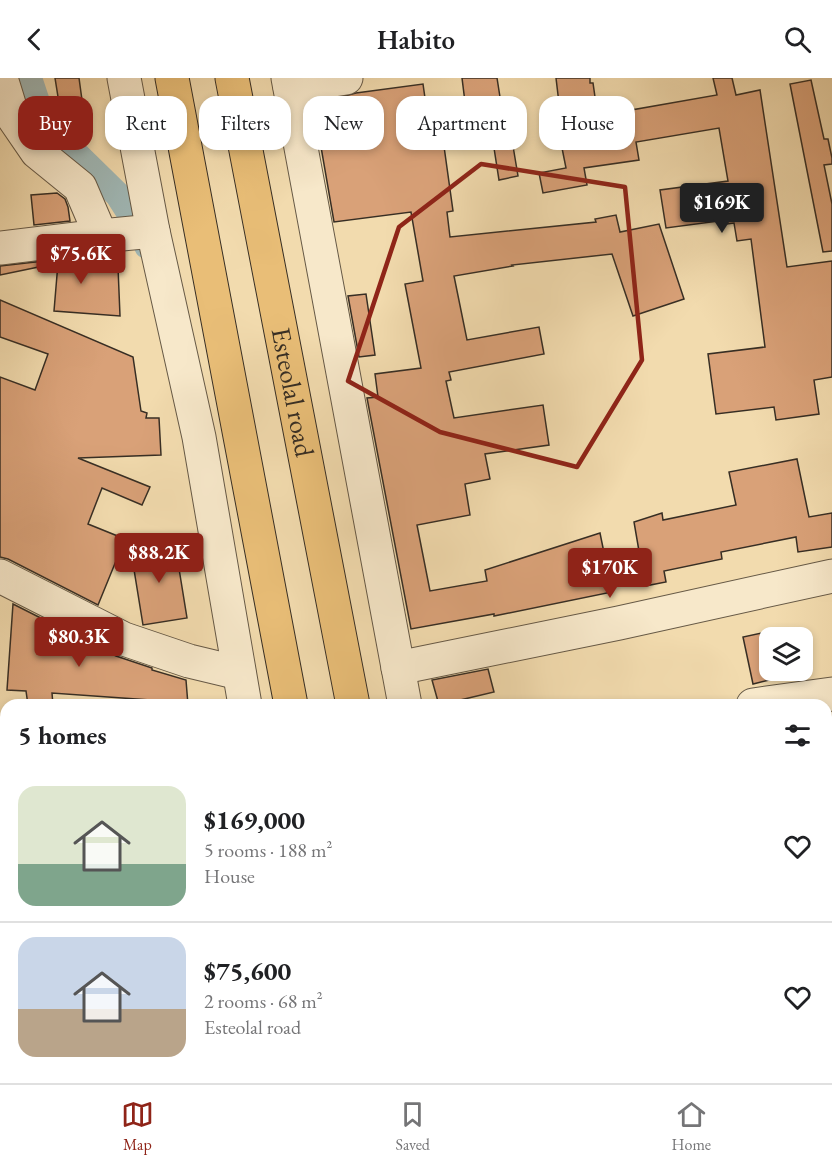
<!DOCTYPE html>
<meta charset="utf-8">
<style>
:root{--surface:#fff;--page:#f6f6f6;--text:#202124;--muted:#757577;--line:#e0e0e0;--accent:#8f2418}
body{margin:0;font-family:"EB Garamond",serif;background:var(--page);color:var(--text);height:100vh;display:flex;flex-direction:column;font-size:22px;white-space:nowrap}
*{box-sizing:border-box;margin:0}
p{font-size:20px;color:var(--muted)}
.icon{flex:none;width:33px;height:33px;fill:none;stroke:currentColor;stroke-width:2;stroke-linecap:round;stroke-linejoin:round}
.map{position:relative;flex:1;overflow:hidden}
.panel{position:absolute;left:0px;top:621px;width:832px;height:384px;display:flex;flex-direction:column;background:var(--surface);border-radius:18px 18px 0 0;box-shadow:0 3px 9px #0003}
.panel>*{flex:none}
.hud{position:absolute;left:18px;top:18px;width:796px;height:54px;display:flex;gap:12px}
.fabs{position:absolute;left:759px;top:549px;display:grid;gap:12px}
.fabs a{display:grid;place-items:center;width:54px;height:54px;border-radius:12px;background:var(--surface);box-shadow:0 3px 9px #0003;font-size:30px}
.price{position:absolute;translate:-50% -51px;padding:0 14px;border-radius:6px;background:var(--accent);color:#fff;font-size:20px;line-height:39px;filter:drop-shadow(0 2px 3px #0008)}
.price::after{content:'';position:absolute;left:50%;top:36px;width:18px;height:14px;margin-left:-9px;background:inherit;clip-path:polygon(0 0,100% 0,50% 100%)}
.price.on{background:#222;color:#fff}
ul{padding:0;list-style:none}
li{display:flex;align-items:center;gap:18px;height:150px;padding:0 18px}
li+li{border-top:2px solid var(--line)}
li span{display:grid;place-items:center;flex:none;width:168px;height:120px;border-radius:18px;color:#555}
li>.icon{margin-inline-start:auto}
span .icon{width:72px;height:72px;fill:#fffc;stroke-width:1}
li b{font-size:26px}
h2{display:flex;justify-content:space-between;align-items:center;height:72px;padding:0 18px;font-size:26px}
.pill{padding:0 21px;border-radius:18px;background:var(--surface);box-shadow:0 3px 9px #0003;font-size:21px;line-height:54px}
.pill.on{background:var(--accent);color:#fff}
header{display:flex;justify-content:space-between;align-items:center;height:78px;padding:0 18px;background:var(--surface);font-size:27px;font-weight:600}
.tab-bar{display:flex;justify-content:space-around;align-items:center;height:84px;border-top:2px solid var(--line);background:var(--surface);font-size:16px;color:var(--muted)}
.tab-bar a{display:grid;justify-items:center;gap:3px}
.tab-bar .on{color:var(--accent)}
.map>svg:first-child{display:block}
</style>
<header><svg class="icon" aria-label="back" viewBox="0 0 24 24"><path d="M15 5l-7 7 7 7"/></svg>Habito<svg class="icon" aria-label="search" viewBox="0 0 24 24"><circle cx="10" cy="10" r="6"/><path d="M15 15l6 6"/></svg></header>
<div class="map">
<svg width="832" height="1005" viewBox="0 0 832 1005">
<rect width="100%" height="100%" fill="#f2dbae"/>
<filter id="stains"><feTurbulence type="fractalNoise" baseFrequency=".00333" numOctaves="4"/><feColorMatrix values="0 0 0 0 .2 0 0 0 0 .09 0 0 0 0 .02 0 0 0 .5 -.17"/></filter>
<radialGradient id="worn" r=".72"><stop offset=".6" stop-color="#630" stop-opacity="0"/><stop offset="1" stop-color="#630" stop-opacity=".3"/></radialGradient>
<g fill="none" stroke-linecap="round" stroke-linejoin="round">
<g stroke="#a0b8b6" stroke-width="26">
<polyline points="29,0 42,39 67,67 118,117 141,153 147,168"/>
<polyline points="292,999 293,1005"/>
</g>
</g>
<g fill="#d9a178" stroke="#372e24" stroke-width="1.5">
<polygon points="55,0 79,0 82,22 59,25"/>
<polygon points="462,0 497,0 500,19 465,24"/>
<polygon points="556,0 590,0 590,5 593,5 597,33 631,28 631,32 717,17 713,0 732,0 736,17 760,12 787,189 832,183 832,299 814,302 819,336 776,342 774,329 716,336 708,276 765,269 751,161 737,163 734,145 727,146 726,142 666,150 660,112 728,103 719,50 636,64 639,82 584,90 587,107 543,115 539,95 566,90 560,60 563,59"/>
<polygon points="811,2 824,61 828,61 832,80 832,86 824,87 832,126 832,173 823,174 790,6"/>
<polygon points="423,6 430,55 442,54 453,133 447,134 450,159 596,144 595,141 616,137 620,154 659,146 684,221 633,238 612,176 512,187 513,188 454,198 467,262 539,249 544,276 449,294 451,302 446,303 454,340 543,327 549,367 485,376 490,401 465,406 470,437 417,447 430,513 487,503 485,492 600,455 612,514 494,538 494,536 411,551 367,320 378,319 375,296 421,290 405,206 423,203 411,134 334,144 321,69 336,67 329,22 356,15"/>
<polygon points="513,68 518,98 499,102 494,70"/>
<polygon points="57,115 65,121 68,129 70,143 34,147 31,117"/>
<polygon points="106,176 108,190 118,189 120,238 54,233 58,185 0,197 0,188"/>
<polygon points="366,216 375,277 359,279 348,218"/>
<polygon points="0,222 133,279 141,333 147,335 146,340 159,340 161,377 78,380 150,409 142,427 102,410 88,446 125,461 98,527 8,481 0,479 0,299 35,312 48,276 0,259"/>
<polygon points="797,381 809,439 832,435 832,469 798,474 796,459 721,474 722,481 664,493 666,504 645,508 634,444 662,435 663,442 736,427 729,394"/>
<polygon points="175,466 187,540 143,547 131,473"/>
<polygon points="13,526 116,578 152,590 152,592 186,602 188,627 150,627 150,622 52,615 53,627 28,627 26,613 7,612"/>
<polygon points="771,553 772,560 770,560 770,592 780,592 782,599 753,606 743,559"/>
<polygon points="488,591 494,614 439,627 432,602"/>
</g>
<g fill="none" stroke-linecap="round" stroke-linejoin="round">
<g stroke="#665946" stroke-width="35">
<g id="minor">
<polyline points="1,0 13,39 37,74 80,109 101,158 153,153"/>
<polyline points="124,0 153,153 199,359 245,627"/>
<polyline points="288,0 405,627"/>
<polyline points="290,9 346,0"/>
<polyline points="0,170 101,158"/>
<polyline points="0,498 124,561 189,583 239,595"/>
<polyline points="398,590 619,545 832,498"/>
<polyline points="753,627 832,616"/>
<polyline points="310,999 311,1005"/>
<polyline points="474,999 476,1005"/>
<polyline points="674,999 674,1005"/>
</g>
</g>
<g stroke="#372e24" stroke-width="35">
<g id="highway">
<polyline points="172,0 291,627"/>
<path id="s1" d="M232 0 353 627"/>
<polyline points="366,999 367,1005"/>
<polyline points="423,999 424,1005"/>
</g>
</g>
<use href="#minor" stroke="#f7e8ca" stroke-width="33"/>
<use href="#highway" stroke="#e9be77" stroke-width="33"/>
</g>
<path fill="none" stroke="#8f2418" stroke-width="4.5" stroke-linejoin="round" d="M481 86 625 109 642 282 577 389 440 354 348 303 399 149Z"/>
<g text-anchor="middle" stroke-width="5" stroke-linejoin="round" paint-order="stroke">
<g font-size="27" fill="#372e24" stroke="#f7e8ca">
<text dy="9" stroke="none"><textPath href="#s1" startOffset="320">Esteolal road</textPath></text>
</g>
</g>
<rect width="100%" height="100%" filter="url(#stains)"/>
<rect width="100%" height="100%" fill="url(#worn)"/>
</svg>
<div class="fabs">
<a><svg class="icon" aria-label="layers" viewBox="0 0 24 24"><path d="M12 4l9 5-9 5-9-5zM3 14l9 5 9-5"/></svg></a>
</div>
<b class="price on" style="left:722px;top:156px">$169K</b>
<b class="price" style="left:81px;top:207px">$75.6K</b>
<b class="price" style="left:159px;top:506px">$88.2K</b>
<b class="price" style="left:610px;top:521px">$170K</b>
<b class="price" style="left:79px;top:590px">$80.3K</b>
<div class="hud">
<a class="pill on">Buy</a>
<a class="pill">Rent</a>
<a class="pill">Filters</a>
<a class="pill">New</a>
<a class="pill">Apartment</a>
<a class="pill">House</a>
</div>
<section class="panel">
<h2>5 homes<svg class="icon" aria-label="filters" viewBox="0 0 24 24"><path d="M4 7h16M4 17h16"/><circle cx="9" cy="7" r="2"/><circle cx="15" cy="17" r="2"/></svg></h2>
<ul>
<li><span style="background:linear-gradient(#dfe7d0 65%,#7fa58c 0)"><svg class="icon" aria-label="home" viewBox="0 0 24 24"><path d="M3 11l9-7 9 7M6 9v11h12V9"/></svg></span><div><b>$169,000</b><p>5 rooms · 188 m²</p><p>House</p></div><svg class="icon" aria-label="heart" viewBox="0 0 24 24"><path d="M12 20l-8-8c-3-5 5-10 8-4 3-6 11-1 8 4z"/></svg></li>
<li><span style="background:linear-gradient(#c9d6e8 60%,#b9a48a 0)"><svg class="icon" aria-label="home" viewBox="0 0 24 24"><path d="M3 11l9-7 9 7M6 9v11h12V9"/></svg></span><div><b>$75,600</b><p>2 rooms · 68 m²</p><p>Esteolal road</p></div><svg class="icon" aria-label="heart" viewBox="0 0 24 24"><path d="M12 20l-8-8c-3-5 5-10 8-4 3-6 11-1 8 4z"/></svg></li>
</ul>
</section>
</div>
<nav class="tab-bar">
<a class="on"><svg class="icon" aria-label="map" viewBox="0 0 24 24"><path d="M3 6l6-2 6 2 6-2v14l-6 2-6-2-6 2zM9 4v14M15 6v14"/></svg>Map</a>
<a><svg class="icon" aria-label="saved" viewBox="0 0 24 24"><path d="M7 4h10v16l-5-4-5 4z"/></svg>Saved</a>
<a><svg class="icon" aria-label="home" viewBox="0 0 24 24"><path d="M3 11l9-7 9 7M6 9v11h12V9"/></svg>Home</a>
</nav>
